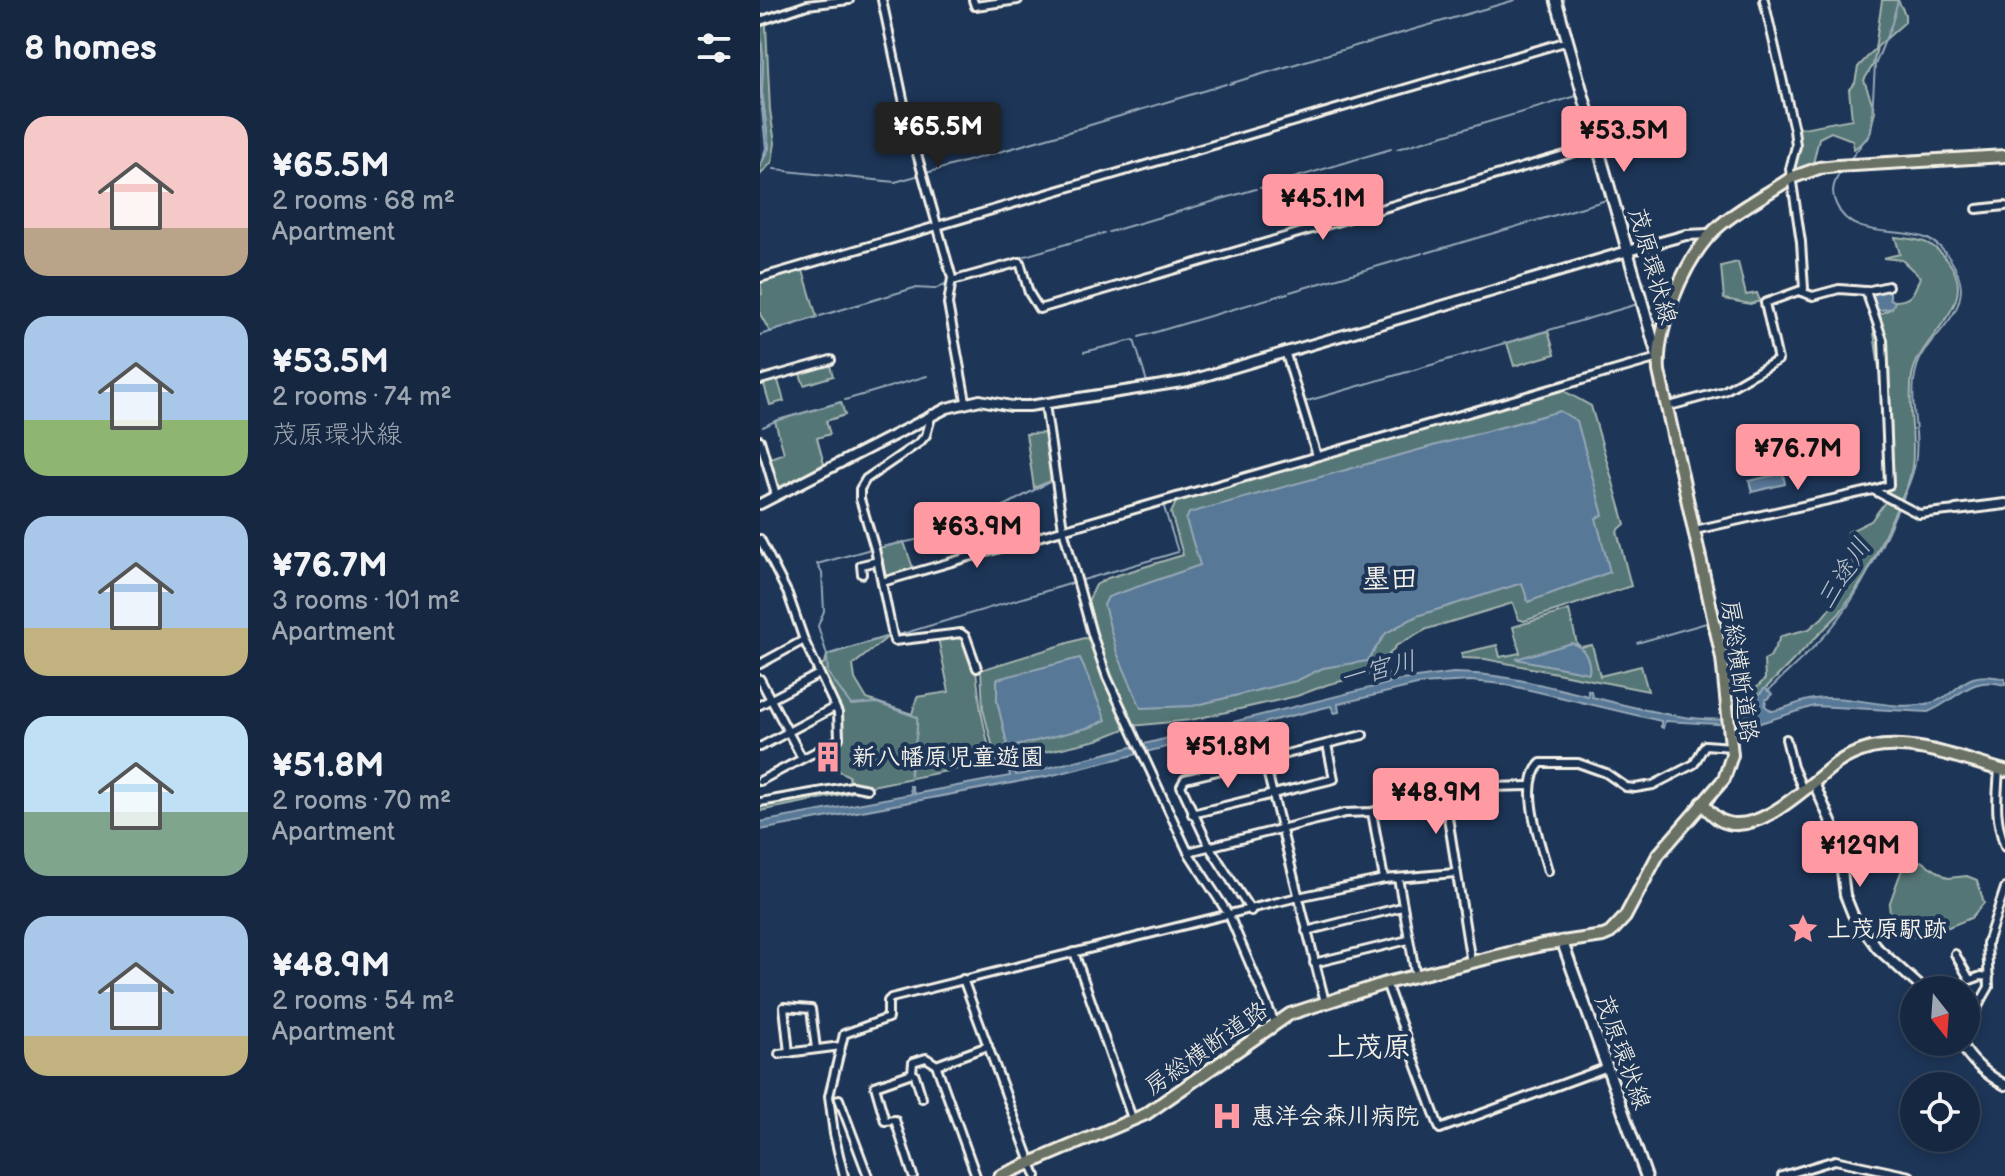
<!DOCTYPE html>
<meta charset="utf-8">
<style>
:root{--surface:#162841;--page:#1f3048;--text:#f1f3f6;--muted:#9ea6b1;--line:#35445a;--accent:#ff9aa2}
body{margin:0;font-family:"Balsamiq Sans","Klee One",sans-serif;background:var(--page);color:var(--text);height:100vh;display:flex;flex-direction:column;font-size:30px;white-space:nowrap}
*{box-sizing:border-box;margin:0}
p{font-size:26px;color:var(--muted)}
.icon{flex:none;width:44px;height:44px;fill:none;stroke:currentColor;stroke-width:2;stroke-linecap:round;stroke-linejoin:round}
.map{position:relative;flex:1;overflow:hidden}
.drawer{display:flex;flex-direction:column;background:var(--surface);width:760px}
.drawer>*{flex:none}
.needle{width:52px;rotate:163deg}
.controls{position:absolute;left:1140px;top:976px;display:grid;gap:16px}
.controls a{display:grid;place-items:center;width:80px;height:80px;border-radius:50%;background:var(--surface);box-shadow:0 4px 12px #0003,0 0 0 2px var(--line);font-size:40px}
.price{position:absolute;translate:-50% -68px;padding:0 18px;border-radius:8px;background:var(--accent);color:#111;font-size:26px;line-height:52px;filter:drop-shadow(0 2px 4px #0008)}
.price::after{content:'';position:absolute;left:50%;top:48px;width:24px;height:18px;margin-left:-12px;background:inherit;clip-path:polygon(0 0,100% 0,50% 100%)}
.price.selected{background:#222;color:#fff}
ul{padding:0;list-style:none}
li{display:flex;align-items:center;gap:24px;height:200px;padding:0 24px}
li span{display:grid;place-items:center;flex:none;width:224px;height:160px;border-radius:24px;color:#555}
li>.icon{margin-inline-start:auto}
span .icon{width:96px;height:96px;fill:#fffc;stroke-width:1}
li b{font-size:34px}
h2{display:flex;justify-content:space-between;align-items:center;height:96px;padding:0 24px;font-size:34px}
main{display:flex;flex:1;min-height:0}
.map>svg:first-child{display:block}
</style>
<main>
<section class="drawer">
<h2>8 homes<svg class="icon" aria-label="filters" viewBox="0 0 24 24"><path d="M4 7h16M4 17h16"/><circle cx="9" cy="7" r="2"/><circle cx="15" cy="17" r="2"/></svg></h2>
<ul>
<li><span style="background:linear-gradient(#f6c9c9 70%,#b9a48a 0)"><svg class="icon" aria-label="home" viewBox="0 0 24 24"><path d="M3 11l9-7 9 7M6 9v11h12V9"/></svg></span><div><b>¥65.5M</b><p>2 rooms · 68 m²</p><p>Apartment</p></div></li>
<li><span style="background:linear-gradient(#a9c7e8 65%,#8fb573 0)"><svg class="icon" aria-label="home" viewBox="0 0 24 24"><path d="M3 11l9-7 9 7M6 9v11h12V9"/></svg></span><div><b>¥53.5M</b><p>2 rooms · 74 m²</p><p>茂原環状線</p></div></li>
<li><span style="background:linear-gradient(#a9c7e8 70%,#c2b280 0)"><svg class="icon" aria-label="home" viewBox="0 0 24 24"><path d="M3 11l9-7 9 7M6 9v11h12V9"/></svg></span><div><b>¥76.7M</b><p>3 rooms · 101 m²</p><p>Apartment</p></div></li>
<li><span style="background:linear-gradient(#bfe0f5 60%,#7fa58c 0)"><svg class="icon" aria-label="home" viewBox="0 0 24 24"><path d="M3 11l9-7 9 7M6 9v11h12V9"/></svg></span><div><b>¥51.8M</b><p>2 rooms · 70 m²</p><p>Apartment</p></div></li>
<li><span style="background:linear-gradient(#a9c7e8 75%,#c2b280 0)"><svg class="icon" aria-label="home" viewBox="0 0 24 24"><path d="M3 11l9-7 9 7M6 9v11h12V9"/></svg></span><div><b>¥48.9M</b><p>2 rooms · 54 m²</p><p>Apartment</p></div></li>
</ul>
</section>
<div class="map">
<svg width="1245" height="1176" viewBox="0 0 1245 1176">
<rect width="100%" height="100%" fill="#1d3557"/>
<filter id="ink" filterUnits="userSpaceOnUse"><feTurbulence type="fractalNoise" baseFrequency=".0125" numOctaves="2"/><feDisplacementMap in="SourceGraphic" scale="16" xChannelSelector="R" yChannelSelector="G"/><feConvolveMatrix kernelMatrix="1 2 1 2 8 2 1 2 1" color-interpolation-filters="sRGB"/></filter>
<g filter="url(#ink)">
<g fill="#547676" stroke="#a4b4af" stroke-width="2">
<polygon points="1122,0 1138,0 1145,14 1145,22 1117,47 1113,65 1104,80 1115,111 1109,137 1094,149 1092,140 1071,132 1059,138 1053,164 1031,172 1037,129 1092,119 1089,89 1095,83 1098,67 1115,49"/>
<polygon points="6,25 10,110 15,143 12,162 0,175 0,166 9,148 2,92 3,57 0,27"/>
<path d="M1135 237C1160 240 1172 240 1188 261 1222 305 1159 335 1152 376 1145 419 1166 464 1138 503L1117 492 1129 487 1125 412 1112 318 1132 308 1135 301C1152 301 1154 292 1160 277L1142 260 1123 258 1140 254Z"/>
<polygon points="978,262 986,295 997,293 1000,301 990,304 964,299 961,266"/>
<polygon points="42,267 57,317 10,332 0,314 0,295 2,294 0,279"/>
<polygon points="788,331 795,354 754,366 747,343"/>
<polygon points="69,362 73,376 44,385 39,371"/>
<polygon points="17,377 24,401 10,405 3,381"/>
<polygon points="801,386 804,391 831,406 865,524 857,531 871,586 764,621 758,619 753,603 667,629 637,645 612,674 569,684 537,696 431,720 372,726 342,652 328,601 336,585 348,578 423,555 411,513 418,498"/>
<polygon points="81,402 85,415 66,421 70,434 57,438 64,464 17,490 7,459 24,453 15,421"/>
<polygon points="286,433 293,480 274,488 266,434"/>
<polygon points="1125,502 1137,508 1106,575 1079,614 983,711 974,717 972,704 985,700 1005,679 1004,660 1010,657 1021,636 1049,629 1062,618 1092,580 1088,532 1111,521"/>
<polygon points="144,542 154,571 123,580 118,548"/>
<polygon points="809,610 817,644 821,647 832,645 840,676 881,666 888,691 725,659 702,658 702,653 737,645 740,657 760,653 753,627"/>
<path d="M203 635 216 671 221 711 232 762 107 787 90 785 89 776 71 767C90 725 74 705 59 665L65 663 67 655 129 636 93 665 95 679 107 699 152 714 157 697 189 692 178 638Z"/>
<polygon points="324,638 330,639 340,670 367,728 337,740 237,763 223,709 221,670"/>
<polygon points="100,788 99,791 0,811 0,804"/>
<polygon points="1161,861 1188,878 1207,876 1217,880 1224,903 1211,918 1159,939 1132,928 1129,905 1142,869"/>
</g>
<g fill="#587897" stroke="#96a8b7" stroke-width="2">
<polygon points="0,35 3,57 2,92 9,148 0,166 6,148 0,89"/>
<polygon points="1130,288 1130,299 1135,301 1132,308 1115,311 1110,292"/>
<polygon points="800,411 817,421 843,515 836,518 850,572 768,602 762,583 657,616 626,633 607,661 563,668 536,681 433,706 381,708 357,653 344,605 348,597 440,565 426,520 429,513"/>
<polygon points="1023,473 1025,484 992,492 989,481"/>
<path d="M812 643C825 647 831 662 829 673L756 659Z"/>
<polygon points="320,658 346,720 331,727 248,748 237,701 237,679"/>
<path d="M693 673C739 673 783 685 828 696V690L831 691 832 697C861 704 955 730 979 715 989 709 997 696 1005 688L1012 694 1006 700 1005 706 1012 711C1026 709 1039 701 1054 699 1091 694 1128 711 1166 704 1203 697 1197 667 1245 679V685C1210 674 1198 700 1168 712L1054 706 991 726 905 721 903 728 901 727V721L744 684 710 681 661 684 578 704 579 712 574 713 571 706 289 776 0 830V822L151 794 150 786H152L154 794 250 776 249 770 254 769 256 775 263 774 630 683 624 675 627 674 634 681Z"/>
</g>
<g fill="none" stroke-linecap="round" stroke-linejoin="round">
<g stroke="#96a8b7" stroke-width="2">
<polyline points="604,44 755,0"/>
<polyline points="469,84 602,44"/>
<polyline points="317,129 466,84"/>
<polyline points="637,149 820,95"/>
<polyline points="1088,162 1111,132 1115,65 1132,23 1138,0"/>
<polyline points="14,169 24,170"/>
<polyline points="26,171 135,182 160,175"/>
<polyline points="166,173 315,130"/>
<polyline points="500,188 631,149"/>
<polyline points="349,232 496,189"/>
<polyline points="666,253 850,199"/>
<polyline points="196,276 344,233"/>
<polyline points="530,292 663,253"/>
<polyline points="60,316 154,288 175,289 189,282"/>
<polyline points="0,335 57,317"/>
<polyline points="379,337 528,293"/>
<polyline points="324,352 374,340 387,382"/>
<polyline points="680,362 878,304"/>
<polyline points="85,400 167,376"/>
<polyline points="544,402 678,363"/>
<polyline points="3,427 15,421 81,402"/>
<polyline points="118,548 179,535 248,504 293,480"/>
<path d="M111 549 57 564 62 573 64 611 58 626 67 655 68 673 91 705 117 703 157 717C159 737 151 755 150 775"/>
<polyline points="323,580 418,552 403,504"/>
<polyline points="135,636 313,583"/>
<polyline points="877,643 950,622"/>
<polyline points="69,654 129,636"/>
<path d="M1008 691C1032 667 1060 644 1080 617 1103 585 1120 551 1135 515 1143 498 1151 483 1155 464 1161 432 1147 399 1157 367 1166 338 1201 321 1201 288 1200 270 1185 247 1168 239 1140 226 1091 241 1076 204 1070 191 1074 182 1081 171"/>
</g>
<g stroke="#f4f1e8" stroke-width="12">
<g id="minor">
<polyline points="122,0 148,122 192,278 188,304 206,401"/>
<polyline points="213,0 215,6 258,0"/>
<polyline points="0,21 47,5 89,0"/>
<polyline points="1217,209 1245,206"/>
<polyline points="0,278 808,41"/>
<polyline points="192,281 260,262 269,293 279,309 839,145"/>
<polyline points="1106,291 1128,286"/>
<polyline points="1041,292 1053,296 1079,289 1106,291 1123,340 1129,485 1113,490"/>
<polyline points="525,351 557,456"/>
<polyline points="0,380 71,360"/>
<polyline points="285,404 303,529 332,634 347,677 428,852 469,915 515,1023"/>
<polyline points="906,407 964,391 1018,360 1005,303 1044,289 1041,242 1030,169 1036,146 1034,130 1004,0"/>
<polyline points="172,414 166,435 160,442 106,479 100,489 100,499 115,549 134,641 201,633 206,637 217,668"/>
<polyline points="0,440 16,495"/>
<polyline points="935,530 1113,490 1159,514 1196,510"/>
<polyline points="0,539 28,594 44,640 78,713 79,738 76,741 0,781"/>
<polyline points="102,574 101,565 118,561"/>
<polyline points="122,582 898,358"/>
<polyline points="0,664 44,640"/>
<polyline points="0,679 42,758"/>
<polyline points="0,705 59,674"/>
<polyline points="1026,739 1033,767 1044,792"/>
<polyline points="0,747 75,707"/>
<polyline points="504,759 565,1002"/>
<path d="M1239 769C1237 801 1234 815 1245 847"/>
<polyline points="685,798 711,963"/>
<polyline points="0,802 92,786 107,789"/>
<polyline points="612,812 624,879"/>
<polyline points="432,814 574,779 567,744"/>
<polyline points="428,852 585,813 612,812 642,802 685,798 728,787 770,786"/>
<path d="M788 871C781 845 758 784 781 763H818L846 773 866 787 875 788 893 785 934 764 945 745 972 747"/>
<polyline points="638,878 656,977"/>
<polyline points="491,911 449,846 421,786 425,779 603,735"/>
<polyline points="546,931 642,907"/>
<polyline points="314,952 373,1121"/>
<polyline points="1195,954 1210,980 1221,976 1229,977"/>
<polyline points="554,963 648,940"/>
<polyline points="203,979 276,1176"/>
<polyline points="626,983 680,1129 848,1067"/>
<polyline points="1206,1027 1229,987 1227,943 1245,888"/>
<polyline points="29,1053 24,1007 51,1009 56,1049"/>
<polyline points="19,1054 81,1046"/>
<polyline points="152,1073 115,1086 125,1121 135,1120 153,1176"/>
<polyline points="162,1098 155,1075 152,1073 153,1062 166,1058 177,1065"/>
<polyline points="79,1099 108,1176"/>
<polyline points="84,1176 74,1134 69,1096 84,1034 128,1018 128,1001 131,998 538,897 624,879 695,873"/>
<polyline points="216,1176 177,1067 179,1064 228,1046"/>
<polyline points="1022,1176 1075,1160 1150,1176"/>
</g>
</g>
<g stroke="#f4f1e8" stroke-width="14">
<g id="tertiary">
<polyline points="0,504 187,408 220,400 251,406 269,406 428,381 868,251 926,235 950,234"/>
<polyline points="1196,510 1245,504"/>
<polyline points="1054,783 1078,838 1085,895 1093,915 1117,948 1164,990"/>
<path d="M1200 1042C1211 1062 1226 1074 1245 1085"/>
</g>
</g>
<g stroke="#f4f1e8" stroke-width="15">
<g id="secondary">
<polyline points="796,0 898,358"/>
<polyline points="802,941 886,1176"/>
</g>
</g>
<g stroke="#f4f1e8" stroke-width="16">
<path id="primary" d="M942 803C947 809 953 816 960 820 997 840 1051 782 1077 763 1087 756 1100 751 1111 748 1156 739 1203 760 1245 771"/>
</g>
<g stroke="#f4f1e8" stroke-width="16">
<path id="trunk" d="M240 1176 386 1114 530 1014 626 983 782 945 843 936 850 933 865 917 898 855 964 779 972 755 962 658 899 371C896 329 922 266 950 235 967 215 1008 194 1031 178L1059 168 1077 166 1245 156"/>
</g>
<use href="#minor" stroke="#1d3557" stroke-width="6"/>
<use href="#tertiary" stroke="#1d3557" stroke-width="8"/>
<use href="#secondary" stroke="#1d3557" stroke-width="9"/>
<use href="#primary" stroke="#6b7165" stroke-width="10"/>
<use href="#trunk" stroke="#6b7165" stroke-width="10"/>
</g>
</g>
<defs>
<g id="building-bare" transform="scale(2.4)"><path d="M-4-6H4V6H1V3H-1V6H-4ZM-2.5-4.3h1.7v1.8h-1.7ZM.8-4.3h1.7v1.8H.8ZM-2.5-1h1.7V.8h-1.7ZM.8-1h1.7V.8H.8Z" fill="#ff9aa2" stroke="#1d3557" stroke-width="2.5" paint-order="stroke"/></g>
<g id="sight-bare" transform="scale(2.4)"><path d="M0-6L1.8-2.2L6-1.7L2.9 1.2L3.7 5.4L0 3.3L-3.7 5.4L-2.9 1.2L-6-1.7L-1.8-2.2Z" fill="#ff9aa2" stroke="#1d3557" stroke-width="2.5" paint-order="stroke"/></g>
<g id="hospital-bare" transform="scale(2.4)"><path d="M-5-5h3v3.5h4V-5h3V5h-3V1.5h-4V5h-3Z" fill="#ff9aa2" stroke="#1d3557" stroke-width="2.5" paint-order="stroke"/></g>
</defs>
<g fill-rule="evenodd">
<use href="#building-bare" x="68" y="757"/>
<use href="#sight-bare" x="1043" y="929"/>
<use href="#hospital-bare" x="467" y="1116"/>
</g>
<g text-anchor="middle" stroke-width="8" stroke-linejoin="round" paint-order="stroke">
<g font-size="24" fill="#f4f1e8" stroke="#1d3557">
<text transform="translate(893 266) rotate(74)" y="8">茂原環状線</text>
<text transform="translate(980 671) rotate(82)" y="8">房総横断道路</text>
<text transform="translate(446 1048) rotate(-35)" y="8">房総横断道路</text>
<text transform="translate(863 1052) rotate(70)" y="8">茂原環状線</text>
</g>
<g font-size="24" font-weight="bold" fill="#f4f1e8" stroke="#1d3557" text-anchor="start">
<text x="92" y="765">新八幡原児童遊園</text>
<text x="1067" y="937">上茂原駅跡</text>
<text x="491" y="1124">惠洋会森川病院</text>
</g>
<g font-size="26" font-style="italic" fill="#b6c1c8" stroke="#1d3557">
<text transform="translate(1083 573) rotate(-58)" y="9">三途川</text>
<text transform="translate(618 669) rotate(-14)" y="9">一宮川</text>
</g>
<g font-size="28" font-weight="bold" fill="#f4f1e8" stroke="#1d3557">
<text x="630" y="588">墨田</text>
<text x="609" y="1056">上茂原</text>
</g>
</g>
</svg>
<div class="controls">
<a><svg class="needle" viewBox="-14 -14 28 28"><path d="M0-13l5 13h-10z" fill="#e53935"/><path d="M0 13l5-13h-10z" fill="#9ea6b1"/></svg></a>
<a><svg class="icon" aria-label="locate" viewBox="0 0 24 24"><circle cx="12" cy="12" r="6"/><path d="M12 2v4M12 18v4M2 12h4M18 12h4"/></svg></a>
</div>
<b class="price selected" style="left:178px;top:170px">¥65.5M</b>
<b class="price" style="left:864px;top:174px">¥53.5M</b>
<b class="price" style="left:563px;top:242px">¥45.1M</b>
<b class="price" style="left:1038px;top:492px">¥76.7M</b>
<b class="price" style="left:217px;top:570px">¥63.9M</b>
<b class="price" style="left:468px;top:790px">¥51.8M</b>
<b class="price" style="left:676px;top:836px">¥48.9M</b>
<b class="price" style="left:1100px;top:889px">¥129M</b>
</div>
</main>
